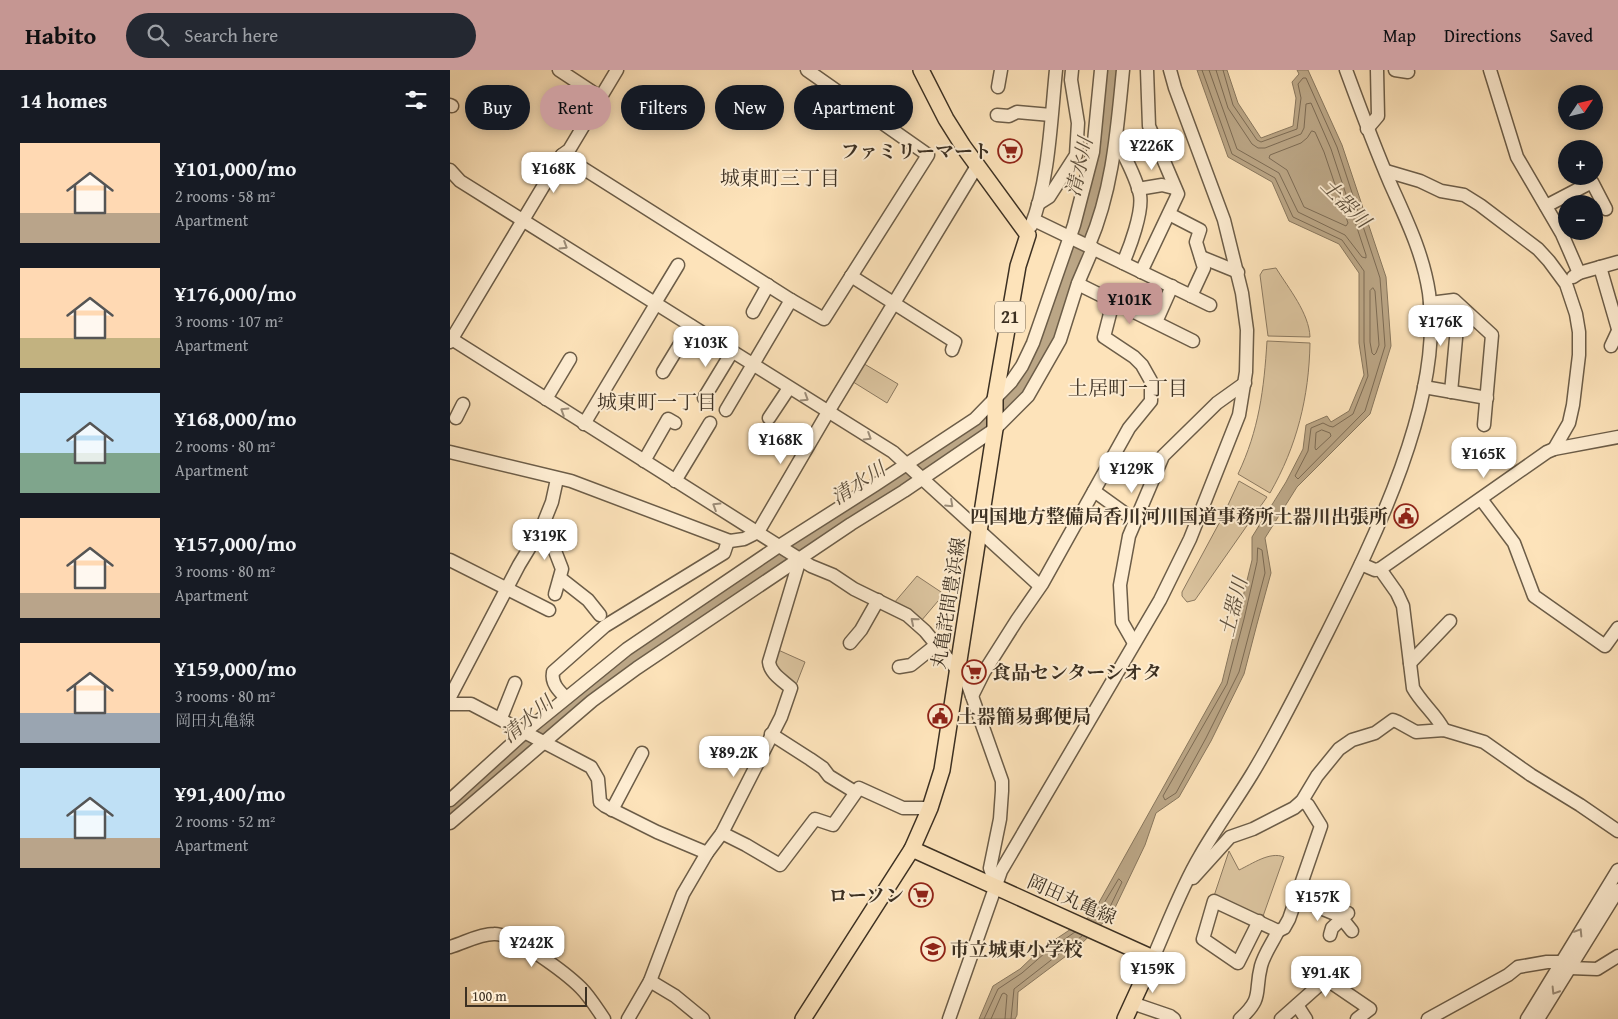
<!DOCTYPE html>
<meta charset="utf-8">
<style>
:root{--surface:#171b24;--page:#242831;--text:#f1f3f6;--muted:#9ea1a6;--accent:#c59692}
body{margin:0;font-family:"Gentium Book Plus","Noto Serif JP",serif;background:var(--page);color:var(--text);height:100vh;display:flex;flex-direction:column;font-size:19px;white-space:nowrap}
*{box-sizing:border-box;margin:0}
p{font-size:16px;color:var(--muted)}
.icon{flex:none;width:28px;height:28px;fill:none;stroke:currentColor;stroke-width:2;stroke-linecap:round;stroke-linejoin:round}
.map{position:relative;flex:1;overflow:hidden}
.sheet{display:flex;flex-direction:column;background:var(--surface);width:450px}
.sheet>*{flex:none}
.guide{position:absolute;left:15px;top:15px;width:475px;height:45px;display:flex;gap:10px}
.needle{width:32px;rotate:55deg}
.controls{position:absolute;left:1108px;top:15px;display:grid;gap:10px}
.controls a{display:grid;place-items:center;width:45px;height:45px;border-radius:50%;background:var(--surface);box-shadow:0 2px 12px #0003;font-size:25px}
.scale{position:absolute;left:15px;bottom:12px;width:122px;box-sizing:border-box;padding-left:5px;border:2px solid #3c3022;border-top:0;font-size:14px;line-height:18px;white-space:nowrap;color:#3c3022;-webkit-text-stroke:4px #feedd2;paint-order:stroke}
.price{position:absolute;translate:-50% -42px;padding:0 11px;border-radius:10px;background:#fff;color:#222;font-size:16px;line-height:32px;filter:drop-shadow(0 1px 2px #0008)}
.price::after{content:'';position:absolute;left:50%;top:30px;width:15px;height:11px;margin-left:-8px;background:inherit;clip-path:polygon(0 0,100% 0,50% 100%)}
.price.on{background:var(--accent);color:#111}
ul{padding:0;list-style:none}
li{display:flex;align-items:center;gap:15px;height:125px;padding:0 20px}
li span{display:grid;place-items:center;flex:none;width:140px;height:100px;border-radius:0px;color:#555}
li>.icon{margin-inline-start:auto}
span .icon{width:60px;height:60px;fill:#fffc;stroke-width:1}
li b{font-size:21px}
h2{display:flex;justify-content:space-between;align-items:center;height:60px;padding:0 20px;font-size:21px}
.chip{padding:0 18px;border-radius:22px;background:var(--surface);box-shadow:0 2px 12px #0003;font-size:18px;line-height:45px}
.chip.on{background:var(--accent);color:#111}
header{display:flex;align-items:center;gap:30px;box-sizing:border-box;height:70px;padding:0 25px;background:var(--accent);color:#111}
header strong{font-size:24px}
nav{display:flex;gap:28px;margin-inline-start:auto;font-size:18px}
.search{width:350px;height:45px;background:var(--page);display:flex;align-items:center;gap:12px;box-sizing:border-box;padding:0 18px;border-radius:28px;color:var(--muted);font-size:19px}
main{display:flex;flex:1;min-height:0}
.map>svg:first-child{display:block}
</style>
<header>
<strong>Habito</strong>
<div class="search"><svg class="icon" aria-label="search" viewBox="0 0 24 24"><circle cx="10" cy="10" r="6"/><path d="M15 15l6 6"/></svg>Search here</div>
<nav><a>Map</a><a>Directions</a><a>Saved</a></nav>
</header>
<main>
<section class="sheet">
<h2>14 homes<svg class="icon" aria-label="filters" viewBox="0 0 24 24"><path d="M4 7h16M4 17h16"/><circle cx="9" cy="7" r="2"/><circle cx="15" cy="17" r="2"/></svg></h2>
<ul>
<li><span style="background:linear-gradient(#ffd9b3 70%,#b9a48a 0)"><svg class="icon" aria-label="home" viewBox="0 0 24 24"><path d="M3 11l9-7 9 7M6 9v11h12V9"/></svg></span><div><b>¥101,000/mo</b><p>2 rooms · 58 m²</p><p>Apartment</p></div></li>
<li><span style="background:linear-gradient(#ffd9b3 70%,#c2b280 0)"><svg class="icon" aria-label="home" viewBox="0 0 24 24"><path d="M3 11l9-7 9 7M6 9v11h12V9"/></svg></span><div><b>¥176,000/mo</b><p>3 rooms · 107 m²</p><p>Apartment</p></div></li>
<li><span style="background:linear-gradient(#bfe0f5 60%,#7fa58c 0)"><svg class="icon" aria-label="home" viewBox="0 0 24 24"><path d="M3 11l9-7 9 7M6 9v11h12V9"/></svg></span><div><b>¥168,000/mo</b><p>2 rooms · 80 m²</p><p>Apartment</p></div></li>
<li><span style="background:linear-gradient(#ffd9b3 75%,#b9a48a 0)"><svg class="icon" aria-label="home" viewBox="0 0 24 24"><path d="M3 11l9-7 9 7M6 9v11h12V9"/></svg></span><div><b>¥157,000/mo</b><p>3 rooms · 80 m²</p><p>Apartment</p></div></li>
<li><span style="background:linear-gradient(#ffd9b3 70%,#9aa5b1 0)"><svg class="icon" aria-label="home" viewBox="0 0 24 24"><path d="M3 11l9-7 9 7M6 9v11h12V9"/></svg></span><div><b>¥159,000/mo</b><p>3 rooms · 80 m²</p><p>岡田丸亀線</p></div></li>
<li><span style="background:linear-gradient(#bfe0f5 70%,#b9a48a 0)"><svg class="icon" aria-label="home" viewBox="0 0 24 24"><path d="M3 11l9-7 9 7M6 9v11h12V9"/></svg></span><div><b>¥91,400/mo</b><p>2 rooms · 52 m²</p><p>Apartment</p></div></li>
</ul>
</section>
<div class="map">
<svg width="1168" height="949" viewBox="0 0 1168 949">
<rect width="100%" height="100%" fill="#fde3ba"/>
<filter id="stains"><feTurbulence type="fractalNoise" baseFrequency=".004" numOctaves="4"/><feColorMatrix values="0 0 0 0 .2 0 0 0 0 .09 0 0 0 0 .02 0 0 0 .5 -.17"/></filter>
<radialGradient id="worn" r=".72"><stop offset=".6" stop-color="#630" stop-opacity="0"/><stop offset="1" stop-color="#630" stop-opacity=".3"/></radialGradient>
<g fill="#dcc5a0" stroke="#8c7a61">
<path d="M826 198C839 219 859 243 860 267L818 266 810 205 813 200Z"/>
<path d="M817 271 860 273C859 327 847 376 820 423L788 404C809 360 814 319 817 271Z"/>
<polygon points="411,292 448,314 437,333 400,310"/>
<polygon points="789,411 817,427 745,530 737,532 732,526 732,522 773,446"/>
<polygon points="467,506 494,524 471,551 444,533"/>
<polygon points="326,579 355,592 346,615 341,614 322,592"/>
<path d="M779 781 789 800C802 794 820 781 834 787L812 849 764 826Z"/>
</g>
<polygon fill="#bba686" stroke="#88775e" points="747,0 777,0 788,33 811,68 843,56 846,28 842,12 849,4 847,0 858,0 892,75 936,207 941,276 920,344 847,417 815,468 821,503 807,554 794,604 761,671 729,727 706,743 695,775 662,844 628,877 568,922 567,945 565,949 529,949 543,916 570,899 591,879 642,845 772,612 802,490 802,467 836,412 853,379 856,355 877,346 881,352 899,341 914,305 909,273 909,203 889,174 839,151 822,112 778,87"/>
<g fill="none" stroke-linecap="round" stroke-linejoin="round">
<g stroke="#7c6b54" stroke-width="1">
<polyline points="752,0 782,84 825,108 843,147 892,170 914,201 914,272 918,306 903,344 883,357 879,356 873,353 861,358 858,381 845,406 848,409 915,341 935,276 930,208 887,77 856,8 853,8 848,14 851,28 847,59 811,72 807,70 783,35 773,0"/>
<polyline points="759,0 787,79 829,103 848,142 895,165 912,187 916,188 916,185 881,79 861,33 856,34 854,58 851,64 815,78 808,78 802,74 778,38 766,0"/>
<polygon points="862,61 865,62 874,82 898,153 896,156 854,137 837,100 819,88 820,85 851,73 857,68"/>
<polygon points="923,218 925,221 929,275 926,283 924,285 922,283 920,272 920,221"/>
<polygon points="872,360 880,363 881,366 866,380 865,378 866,363"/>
<polygon points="808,478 812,480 815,503 789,602 756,668 726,723 715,730 713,726 777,614 794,549 807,492"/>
<polygon points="669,809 672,812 658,841 653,846 650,846 649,842"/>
<polyline points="534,949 548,919 572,903 595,883 625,862"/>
<polyline points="541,949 552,924 554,923 557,925 555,949"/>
<polyline points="561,949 564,919 632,866"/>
</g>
<polyline stroke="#bba686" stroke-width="15" points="0,740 96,657 208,569 526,359 560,332 591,284 642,132 655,84 663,0"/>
<g stroke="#6c5d48" stroke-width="15">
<g id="minor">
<polyline points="109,0 150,27"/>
<polyline points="945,0 958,2"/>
<polyline points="1040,0 1067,87 1112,164 1129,203"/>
<polyline points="548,17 551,0"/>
<polyline points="0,35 2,36"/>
<polyline points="547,45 559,46 567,42 601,45"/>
<polyline points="917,59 928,46 927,0"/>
<path d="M667 71C675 88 686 106 690 125 693 142 680 177 673 193"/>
<polyline points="112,85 341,230 374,249 478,85 357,0"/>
<polyline points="0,100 10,111 443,382 590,516"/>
<polyline points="936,101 970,111 991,121 1014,125 1030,135 1088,179 1099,191 1116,214 1126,244 1129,262 1129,285 1123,335 1119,353 1104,379"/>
<polyline points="688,119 712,115 724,118"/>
<polyline points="588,134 599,127 626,85 628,53 621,10 622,0"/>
<polyline points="1096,136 1142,112 1156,139"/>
<polyline points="719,144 750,160 746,172 754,198 741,226"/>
<polyline points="584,150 760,235"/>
<path d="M581 156C599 112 601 48 606 0"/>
<path d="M639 175C663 119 667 60 673 0"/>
<polyline points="751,187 788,202"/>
<polyline points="1150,197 1168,259"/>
<polyline points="691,202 728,124 699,56 697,0"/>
<polyline points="401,206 505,272 502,280"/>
<polyline points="1123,207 1129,203 1168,192"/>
<polyline points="628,214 743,271"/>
<polyline points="205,233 228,195"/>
<polyline points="980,233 1004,230 1042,265 1034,355"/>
<polyline points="303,242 318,215"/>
<polyline points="706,252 722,216"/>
<polyline points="0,268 329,476 361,496 383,505 404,519 457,545 475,561 517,612 552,711 552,721 550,749 540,798 546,816"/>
<polyline points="0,272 112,85 119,80 167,0"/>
<polyline points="1161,276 1168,261"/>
<polyline points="213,302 241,256"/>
<polyline points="974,317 1037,328"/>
<polyline points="1001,322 1009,236"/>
<polyline points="254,328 282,282"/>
<polyline points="96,329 120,289"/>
<polyline points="276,340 341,230"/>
<polyline points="6,348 13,334"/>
<polyline points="319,348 339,318"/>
<polyline points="134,354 206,234"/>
<polyline points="0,382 121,411 280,471 294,469 308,462 378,342 527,96"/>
<polyline points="194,391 218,349 225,353"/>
<polyline points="225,411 260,353"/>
<polyline points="644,421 680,447 686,449"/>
<polyline points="1031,429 1064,473 1084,526 1155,576 1168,558"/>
<polyline points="92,457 100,468 112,499 105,524"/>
<polyline points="0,490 99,540"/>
<polyline points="911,494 925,500 930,499 1097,382 1104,379 1168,367"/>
<path d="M930 499 947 523 953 536 963 618C972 634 985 643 994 660"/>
<polyline points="110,508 138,530 150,545"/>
<polyline points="400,573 411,560 428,530"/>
<polyline points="684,573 672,552 670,515 679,466 713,386 767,333 795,313"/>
<polyline points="960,593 1000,551"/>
<polyline points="449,597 461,595 486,575"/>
<polyline points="522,626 534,602 567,550 592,514 679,358 701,331 701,311 692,295 684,287 654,267 663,232"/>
<polyline points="0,627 69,495 92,457 102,432 107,409"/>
<path d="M116 628C108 620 101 613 103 602L155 556 274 483 278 471"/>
<polyline points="0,634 21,634 141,697 148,709 150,732 155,736 207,762 257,783"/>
<polyline points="51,648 65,613"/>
<polyline points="321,664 360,689 373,698 379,706 405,722"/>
<polyline points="0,730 76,661 177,579 326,478 425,415 525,349 561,312 572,296 583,273 624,155 643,82 651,0"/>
<polyline points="162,740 192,683"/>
<polyline points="0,753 142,631 187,598 401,454 454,421 545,359 578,326 610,270 628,213 643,178"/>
<polyline points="272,763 296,775 330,795 365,749 383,755 409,718 453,738 480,738"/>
<polyline points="743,808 780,767 803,759 844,738 852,731 867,706 889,679 902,670 925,663 943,650 948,652 966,662 994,660 1034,672 1081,705 1130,735 1168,761"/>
<polyline points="846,828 890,846 902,861"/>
<polyline points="809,851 788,893 753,869 764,831 828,861 834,858 839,849 871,756 858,735 852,731"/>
<polyline points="880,865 882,858 898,843"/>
<path d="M0 877C14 873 29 864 44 864 63 863 117 904 131 918 140 927 147 939 154 949"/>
<path d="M703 888C718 854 731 818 750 786 766 758 785 732 802 704 830 658 853 610 877 563 924 469 994 329 979 223 973 183 956 149 940 113 924 76 910 38 896 0"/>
<polyline points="200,911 225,926 253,949"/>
<polyline points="682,933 720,946 724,949"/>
<polyline points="847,935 856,949"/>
<path d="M178 949 200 911 233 824 257 783 272 763 331 647 341 618C332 610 320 603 319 592L350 489"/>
<polyline points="499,949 551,801 710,530 740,469 789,345 796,302 797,260 792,223 774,150 725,18 720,0"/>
<path d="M790 949C814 927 804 923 811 896 814 884 823 872 828 861"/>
<polyline points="831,949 876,909 920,939 907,949"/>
<polyline points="978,949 1058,905 1068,897 1097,892 1111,892 1120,898 1147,899 1168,886"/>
<polyline points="1077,949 1168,800"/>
<polyline points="1088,949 1168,820"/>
</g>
</g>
<g stroke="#3c3022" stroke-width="18">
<g id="major">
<polyline points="462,779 703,888 675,949"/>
<polyline points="353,949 462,779 480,738 492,700 545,359 545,329 568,196 578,165 513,76 496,49 471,0"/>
</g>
</g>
<use href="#minor" stroke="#feedd2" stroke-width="12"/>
<use href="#major" stroke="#fde3ba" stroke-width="15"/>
</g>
<defs><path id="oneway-chevron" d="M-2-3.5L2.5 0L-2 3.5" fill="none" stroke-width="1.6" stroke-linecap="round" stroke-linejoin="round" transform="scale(1.25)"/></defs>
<g stroke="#9d8e7a">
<use href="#oneway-chevron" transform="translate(114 176) rotate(32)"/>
<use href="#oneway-chevron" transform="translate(355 328) rotate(32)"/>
<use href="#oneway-chevron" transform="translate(114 341) rotate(-148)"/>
<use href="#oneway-chevron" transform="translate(418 367) rotate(32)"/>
<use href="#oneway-chevron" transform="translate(500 434) rotate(43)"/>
<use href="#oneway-chevron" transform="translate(266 436) rotate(-148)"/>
<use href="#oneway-chevron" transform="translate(464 551) rotate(-140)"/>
<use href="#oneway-chevron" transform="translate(1129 862) rotate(-58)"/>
<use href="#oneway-chevron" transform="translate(1105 921) rotate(122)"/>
</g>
<defs>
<g id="supermarket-ring" transform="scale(1.25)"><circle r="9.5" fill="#feedd2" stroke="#8f2418" stroke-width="1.5"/><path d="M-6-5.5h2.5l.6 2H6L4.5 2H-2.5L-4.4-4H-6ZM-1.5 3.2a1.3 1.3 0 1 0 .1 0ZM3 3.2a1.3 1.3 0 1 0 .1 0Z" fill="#8f2418"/></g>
<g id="civic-ring" transform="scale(1.25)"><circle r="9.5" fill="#feedd2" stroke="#8f2418" stroke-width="1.5"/><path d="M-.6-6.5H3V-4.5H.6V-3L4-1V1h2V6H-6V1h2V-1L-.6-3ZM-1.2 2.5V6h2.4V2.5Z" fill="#8f2418"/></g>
<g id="school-ring" transform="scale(1.25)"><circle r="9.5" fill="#feedd2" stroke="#8f2418" stroke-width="1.5"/><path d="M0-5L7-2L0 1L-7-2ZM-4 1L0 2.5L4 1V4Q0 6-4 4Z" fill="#8f2418"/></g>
</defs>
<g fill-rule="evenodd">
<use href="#supermarket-ring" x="560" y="81"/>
<use href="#civic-ring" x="956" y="446"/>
<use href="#supermarket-ring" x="524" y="602"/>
<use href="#civic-ring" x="490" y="646"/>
<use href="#supermarket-ring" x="471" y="825"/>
<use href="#school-ring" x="483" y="879"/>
</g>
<g text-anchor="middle" stroke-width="4" stroke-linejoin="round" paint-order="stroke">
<rect fill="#feedd2" stroke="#766957" stroke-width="1" x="545" y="231.5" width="30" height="31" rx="4"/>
<g font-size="18" font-weight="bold" fill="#3c3022">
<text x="560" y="253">21</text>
</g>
<g font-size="19" font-weight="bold" fill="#3c3022" stroke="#feedd2" text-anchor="end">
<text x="542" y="88">ファミリーマート</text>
<text x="938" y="453">四国地方整備局香川河川国道事務所土器川出張所</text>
<text x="542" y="609" text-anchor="start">食品センターシオタ</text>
<text x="508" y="653" text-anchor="start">土器簡易郵便局</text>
<text x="454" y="832">ローソン</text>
<text x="500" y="886" text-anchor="start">市立城東小学校</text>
</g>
<g font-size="19" fill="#3c3022" stroke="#feedd2">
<text transform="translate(498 533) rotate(-81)" y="7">丸亀詫間豊浜線</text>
<text transform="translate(622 829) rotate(24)" y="7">岡田丸亀線</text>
</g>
<g font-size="20" font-style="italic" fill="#5c4e3b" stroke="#feedd2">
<text transform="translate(629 97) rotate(-77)" y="7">清水川</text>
<text transform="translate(896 133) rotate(45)" y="7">土器川</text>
<text transform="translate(408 413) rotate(-33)" y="7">清水川</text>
<text transform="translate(783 537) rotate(-76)" y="7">土器川</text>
<text transform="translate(77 649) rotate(-40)" y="7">清水川</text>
</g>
<g font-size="20" fill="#3c3022" stroke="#feedd2">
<text x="330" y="115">城東町三丁目</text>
<text x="678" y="325">土居町一丁目</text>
<text x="207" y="339">城東町一丁目</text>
</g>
</g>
<rect width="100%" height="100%" filter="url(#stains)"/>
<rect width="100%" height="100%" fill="url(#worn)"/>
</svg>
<div class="controls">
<a><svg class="needle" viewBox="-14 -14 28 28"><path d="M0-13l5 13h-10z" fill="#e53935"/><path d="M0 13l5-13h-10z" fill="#9ea1a6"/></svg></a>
<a>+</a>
<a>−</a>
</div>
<div class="scale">100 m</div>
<b class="price" style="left:702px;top:101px">¥226K</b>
<b class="price" style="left:104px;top:124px">¥168K</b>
<b class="price on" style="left:680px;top:255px">¥101K</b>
<b class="price" style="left:991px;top:277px">¥176K</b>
<b class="price" style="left:256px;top:298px">¥103K</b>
<b class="price" style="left:331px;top:395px">¥168K</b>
<b class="price" style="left:1034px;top:409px">¥165K</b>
<b class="price" style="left:682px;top:424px">¥129K</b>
<b class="price" style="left:95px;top:491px">¥319K</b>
<b class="price" style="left:284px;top:708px">¥89.2K</b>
<b class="price" style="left:868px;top:852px">¥157K</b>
<b class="price" style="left:82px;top:898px">¥242K</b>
<b class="price" style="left:703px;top:924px">¥159K</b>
<b class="price" style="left:876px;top:928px">¥91.4K</b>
<div class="guide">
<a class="chip">Buy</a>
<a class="chip on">Rent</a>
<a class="chip">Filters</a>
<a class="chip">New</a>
<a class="chip">Apartment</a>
</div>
</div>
</main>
